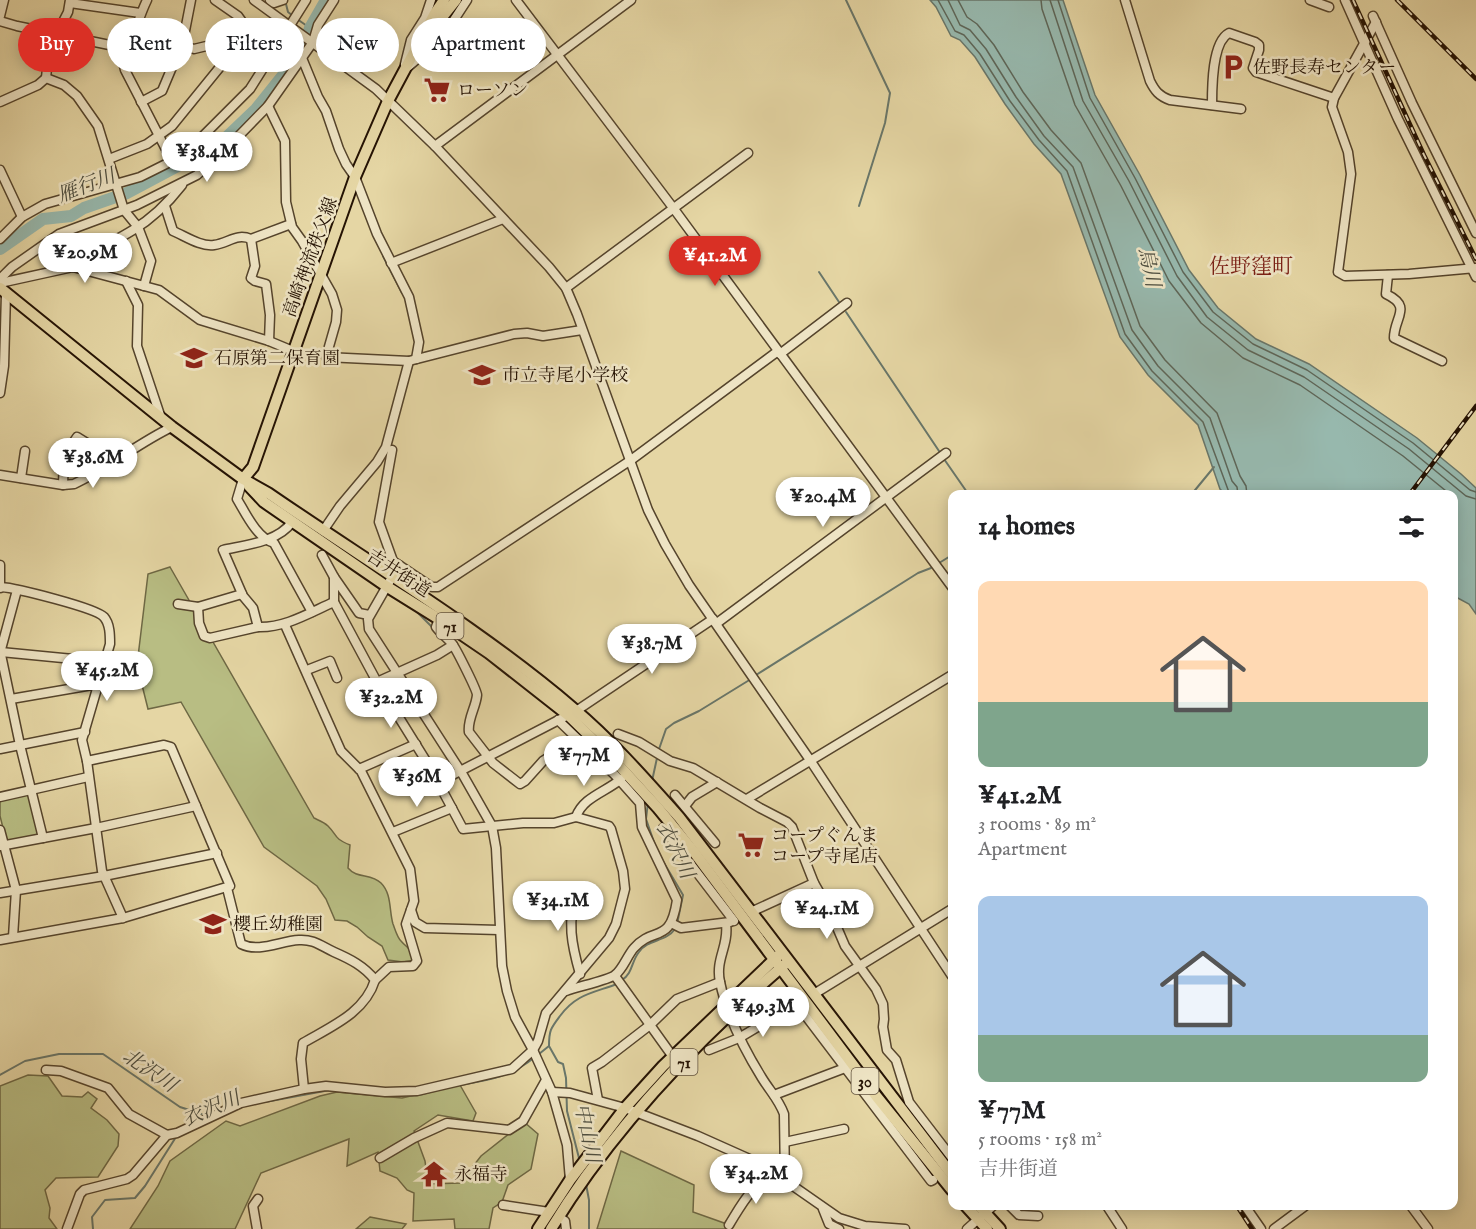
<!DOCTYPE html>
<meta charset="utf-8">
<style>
:root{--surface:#fff;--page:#f2f2f2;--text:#202124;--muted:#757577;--accent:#d93025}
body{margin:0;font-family:"IM FELL English","Noto Serif JP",serif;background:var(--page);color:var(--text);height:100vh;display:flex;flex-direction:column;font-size:22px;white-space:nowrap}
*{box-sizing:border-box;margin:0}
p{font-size:20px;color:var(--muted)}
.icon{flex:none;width:33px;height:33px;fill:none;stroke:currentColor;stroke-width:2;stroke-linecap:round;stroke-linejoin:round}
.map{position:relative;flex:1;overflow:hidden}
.sheet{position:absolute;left:948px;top:490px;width:510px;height:720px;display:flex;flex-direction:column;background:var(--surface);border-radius:12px;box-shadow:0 3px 15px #0003}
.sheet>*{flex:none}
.top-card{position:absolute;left:18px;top:18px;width:570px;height:54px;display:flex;gap:12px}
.price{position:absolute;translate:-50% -51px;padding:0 14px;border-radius:21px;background:#fff;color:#222;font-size:20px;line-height:39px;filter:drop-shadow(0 2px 3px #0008)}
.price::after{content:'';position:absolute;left:50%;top:36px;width:18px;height:14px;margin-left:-9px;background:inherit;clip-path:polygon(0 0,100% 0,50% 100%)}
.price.active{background:var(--accent);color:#fff}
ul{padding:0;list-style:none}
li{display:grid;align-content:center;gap:12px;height:318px;padding:0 30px}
li span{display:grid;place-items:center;height:186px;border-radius:12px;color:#555}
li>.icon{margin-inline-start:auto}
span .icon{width:108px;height:108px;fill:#fffc;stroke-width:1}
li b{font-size:26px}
h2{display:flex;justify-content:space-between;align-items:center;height:72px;padding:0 30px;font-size:26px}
.chip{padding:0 21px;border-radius:27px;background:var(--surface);box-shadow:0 3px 15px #0003;font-size:21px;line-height:54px}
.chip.active{background:var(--accent);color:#fff}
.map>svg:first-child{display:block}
</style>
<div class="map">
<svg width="1476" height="1229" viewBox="0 0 1476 1229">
<rect width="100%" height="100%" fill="#e5d6a4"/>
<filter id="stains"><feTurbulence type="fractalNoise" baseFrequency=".00333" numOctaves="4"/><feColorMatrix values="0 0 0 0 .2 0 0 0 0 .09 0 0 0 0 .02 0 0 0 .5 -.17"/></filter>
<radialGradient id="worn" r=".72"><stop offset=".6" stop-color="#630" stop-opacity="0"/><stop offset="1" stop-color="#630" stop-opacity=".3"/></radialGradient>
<g fill="#b8bd83" stroke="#6e6844" stroke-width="1.5">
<path d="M170 567 314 818C318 820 324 822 328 826 338 836 333 838 350 845L348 868C357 879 371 873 381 883 392 894 389 911 393 924 395 929 397 937 401 941 407 948 413 950 415 960L403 962 388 960 382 946 368 937 357 927 347 921 335 920 326 899 317 886 264 847 181 702 148 709 137 665 148 574Z"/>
<polygon points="28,794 39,835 8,841 6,840 0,816 0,800"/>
<polygon points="28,1075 48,1076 62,1096 82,1097 88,1092 97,1099 91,1108 107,1120 119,1134 118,1146 98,1177 56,1178 45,1190 50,1208 49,1218 57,1229 0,1229 0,1086"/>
<polygon points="460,1085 476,1113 473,1121 438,1115 414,1131 425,1161 428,1184 460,1183 481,1156 524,1122 538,1134 531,1169 508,1185 502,1202 493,1208 489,1229 455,1229 454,1219 413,1221 414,1193 407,1190 397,1178 380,1171 378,1152 347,1166 349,1139 261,1173 235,1229 130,1229 158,1186 170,1161 226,1121 240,1126 320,1096 337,1092 402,1098"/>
<polygon points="621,1151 694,1185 693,1212 724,1223 729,1229 597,1229"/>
<polygon points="370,1217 406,1224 402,1229 356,1229"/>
</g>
<polygon fill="#97b8ad" stroke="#697669" stroke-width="1.5" points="930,0 1063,0 1095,95 1140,175 1189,270 1218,308 1256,339 1309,364 1417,438 1461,474 1476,488 1476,614 1469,604 1454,596 1454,495 1226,495 1220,489 1198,425 1148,375 1120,337 1061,174 1034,144 1005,104 975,57 960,40 951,36 936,7"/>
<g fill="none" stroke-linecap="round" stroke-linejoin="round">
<g stroke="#5e6658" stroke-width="1.5">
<polyline points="938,0 955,31 964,35 980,54 1010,101 1039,140 1067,171 1125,334 1152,371 1203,422 1230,495"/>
<polyline points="948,0 960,25 970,30 986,49 1016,97 1044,136 1073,167 1132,330 1158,366 1210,418 1232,481 1237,487 1238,495"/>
<polyline points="958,0 967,17 977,24 994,45 1023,92 1051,130 1081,163 1140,326 1165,360 1217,413 1240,476 1246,486 1247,495"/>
<polyline points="1041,0 1042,9 1075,105 1121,186 1169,281 1201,323 1243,358 1300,385 1403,456 1451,495"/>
<polyline points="1050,0 1083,101 1129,181 1177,276 1207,317 1248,350 1304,377 1409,449 1466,496 1476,499"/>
<polyline points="1058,0 1090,98 1135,178 1183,272 1213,312 1253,344 1307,370 1413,443 1470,490 1476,492"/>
</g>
<g stroke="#697669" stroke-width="2">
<polyline points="285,0 288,12 293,16"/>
<polyline points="846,0 890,93 885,123 859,206"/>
<polyline points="297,19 310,28"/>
<polyline points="383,256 402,293"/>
<polyline points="819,272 839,302"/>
<polyline points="846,312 941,454"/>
<polyline points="406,386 412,366"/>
<polyline points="944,459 969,495"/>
<polyline points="1191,495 1214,467"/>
<polyline points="413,608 434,629"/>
<polyline points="439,636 448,645"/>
<polyline points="756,675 918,573 931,568 952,555"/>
<polyline points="658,752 666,729 674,723 699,711 751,679"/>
<polyline points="652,781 657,758"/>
<polyline points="648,802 646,819 656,848"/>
<polyline points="661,858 683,895 677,924"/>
<path d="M622 980C633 973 631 962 639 952 648 939 666 942 675 929"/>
<path d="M549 1046C549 1030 551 1028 560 1016 576 994 593 993 617 984"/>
<polyline points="549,1046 558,1062 563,1064 566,1078 567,1111 580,1162"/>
<polyline points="539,1054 549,1046"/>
<polyline points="0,1075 25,1061 59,1054 103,1054 180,1107 208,1116"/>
<path d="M460 1085C490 1080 510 1077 535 1057"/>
<polyline points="395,1096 419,1095 434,1091"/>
<polyline points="265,1102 330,1090"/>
<polyline points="586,1184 589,1200 589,1229"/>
<polyline points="93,1229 92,1217 105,1200 135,1198 145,1186 176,1137"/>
</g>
<polyline stroke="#97b8ad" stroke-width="12" points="0,249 43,219 71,216 84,208 127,193 189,160 213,150 256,109 284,74 305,42 310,28 326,0"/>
<g stroke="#55442c" stroke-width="11">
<g id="minor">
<path d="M147 0C137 21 131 44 124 66L125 70 172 161"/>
<polyline points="254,0 376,89 435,146 549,267 566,288 577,314 648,510 665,544 689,585 810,760 952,976"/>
<polyline points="270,0 274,3 283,0"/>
<polyline points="516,0 674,209 952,587"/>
<path d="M1125 0 1150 81C1155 91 1159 96 1170 100L1241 109"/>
<polyline points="1310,0 1329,7"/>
<polyline points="1345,0 1398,119 1476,277"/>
<polyline points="70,3 140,13"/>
<polyline points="0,16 4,0"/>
<polyline points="1373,16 1412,103 1476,233"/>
<polyline points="0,21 17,26 129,49"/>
<polyline points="1376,22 1334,98 1332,107 1348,152 1351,174 1338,272 1345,276 1409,274 1476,268"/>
<polyline points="134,32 194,49 219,43 264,67"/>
<polyline points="302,58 318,97 326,111 339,149 346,164 355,177 377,234 409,297 419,342 416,359"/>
<polyline points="405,64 411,40 425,18 431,0"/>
<polyline points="409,66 430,48 444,29 450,26 467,0"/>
<polyline points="46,78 49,49 68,12 70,0"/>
<polyline points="0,102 38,85 46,78 64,85 77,96 98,126 124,210 138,227 151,261 144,286"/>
<polyline points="141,102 162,91 183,41 191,0"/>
<path d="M1212 105C1212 87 1212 42 1229 33L1255 42 1259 45V50L1253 68 1256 72 1334 98"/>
<polyline points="268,106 285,141 286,202 292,227 302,241 332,294 337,310 336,322 326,357 409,361 514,334 527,333 543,336 582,330"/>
<polyline points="435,146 631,0"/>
<polyline points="109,159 147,144 172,126 233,51 243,23 238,16 215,0"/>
<polyline points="0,170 22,217"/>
<path d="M165 206 173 231C185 236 201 247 214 245 229 243 236 233 251 239L291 224"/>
<polyline points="0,239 22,217 45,204 140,177 172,161 199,140 250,89 306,0"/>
<polyline points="251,239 255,266 251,278 255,281 266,284 270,315 269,341"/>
<polyline points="391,263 503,219"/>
<path d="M73 267C92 251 112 243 133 230 153 218 168 203 182 185"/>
<path d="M1388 275 1386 294C1413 307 1394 317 1394 338L1442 361"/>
<polyline points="0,279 12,267 59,234 137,205 197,175 226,149 268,106 313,42 318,25 334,0"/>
<polyline points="126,281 138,305 137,346 161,418"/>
<polyline points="0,283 73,267 159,290 200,320 269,341 293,351"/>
<polyline points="566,288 748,153"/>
<polyline points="780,354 847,303"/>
<polyline points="0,393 4,366 6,293"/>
<polyline points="392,450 379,522 393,561 399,565"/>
<path d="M0 475 63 485 74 484C109 468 138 443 172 427"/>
<polyline points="21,478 25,451"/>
<path d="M243 479 237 499C246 514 257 538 274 543L312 612"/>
<polyline points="63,485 64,456 77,437 98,450 109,464"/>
<polyline points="323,531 340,506 377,462 386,447 409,361"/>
<polyline points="322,555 334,577"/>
<polyline points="0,565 0,588"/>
<path d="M1 587C16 588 96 608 104 617 110 624 110 635 110 644L82 740 87 761 102 871 123 918"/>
<polyline points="334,602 334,577 359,613 369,615"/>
<polyline points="178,604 198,607 242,594"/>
<polyline points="198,607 199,623 204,636 210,638 258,627"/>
<path d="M439 619 436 627C441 634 448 638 453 645 457 651 477 690 477 695 476 707 467 720 469 732L493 763 520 784 525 781 543 761 578 739"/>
<polyline points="717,623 946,453"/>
<polyline points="285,625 341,751 361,771 410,869 414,901 406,924 417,961 413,966 389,967 375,980"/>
<polyline points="0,650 20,745 43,838"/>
<polyline points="1,652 104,662"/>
<polyline points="0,653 17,590"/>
<polyline points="307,670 330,661 337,678"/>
<polyline points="377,682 437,655 453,645"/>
<polyline points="11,699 98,684"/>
<path d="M558 720 615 775 640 803 642 827 677 900C670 946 654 925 634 948 627 956 623 969 615 975 609 980 576 987 566 991"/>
<polyline points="618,734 639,742 670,761 693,768 760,808 787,822 792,827 814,883 830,911 845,946 876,989 883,1004 884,1019 883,1027 887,1050 896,1060 909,1102 952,1158"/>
<polyline points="0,749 85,732"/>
<polyline points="359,769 416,744"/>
<polyline points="437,783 576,711 713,619"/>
<polyline points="675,795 715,843"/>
<polyline points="0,797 88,777"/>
<polyline points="747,799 952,675"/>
<polyline points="685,806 692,797 717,782"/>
<path d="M576 817C583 797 606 792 621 779"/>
<polyline points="663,828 734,921"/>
<polyline points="0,830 16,890 13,937"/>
<polyline points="393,832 452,808"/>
<polyline points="0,846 96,828 196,806"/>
<path d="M227 888 241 944C259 953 280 941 299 940 314 939 321 946 334 952 350 959 364 966 375 980 365 1013 330 1027 303 1043L301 1059 304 1089"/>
<polyline points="0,893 104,876 217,853"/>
<path d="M578 893C566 919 572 946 580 974"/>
<polyline points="411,910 415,922 425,928 499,930"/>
<polyline points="753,911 814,883"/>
<polyline points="671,923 681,928 730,922"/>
<path d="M726 924C729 946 715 959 720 982 727 1016 744 1049 762 1078 770 1091 779 1100 784 1114L785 1180"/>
<polyline points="0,940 123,918 230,886 171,747 164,745 87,761"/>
<polyline points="615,976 673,1057"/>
<polyline points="814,994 952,909"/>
<polyline points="796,1003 931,1181 933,1180"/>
<polyline points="709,1050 739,1038 801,1001"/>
<polyline points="46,1070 61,1071 108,1088 129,1114 167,1135"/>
<polyline points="552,1092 570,1093 625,1108 698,1136 763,1165 839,1218 865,1226 905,1229"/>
<polyline points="774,1095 845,1068"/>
<polyline points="598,1100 592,1068 602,1062 650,1025 677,999 720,982"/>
<polyline points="785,1142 844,1129"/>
<polyline points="380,1158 414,1138 447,1123 509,1130 523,1121 546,1080"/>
<polyline points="570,1180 567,1145 552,1092 533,1050 515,1017 507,991 502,966 496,848 492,826 463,775 369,629 368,619 399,565 432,587 438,587 631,460 778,351"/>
<polyline points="503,1205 549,1212"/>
<polyline points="1010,1206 1019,1215 1038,1216"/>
<polyline points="1107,1206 1122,1229"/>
<polyline points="1245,1206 1261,1229"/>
<polyline points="1411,1206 1428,1229"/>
<polyline points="823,1209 829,1224 839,1229"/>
<polyline points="559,1217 565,1221 566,1229"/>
<path d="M729 1225C742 1204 752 1182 778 1175"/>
<path d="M67 1229 80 1194 84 1190 127 1179 133 1175 167 1135 177 1133 241 1103 304 1089 326 1086 385 1092 417 1091 512 1069 533 1050 538 1041 546 1013 609 938 616 924 625 889 623 871 611 829 609 826 576 817 554 823H523L463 829 431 769 377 682 334 602C309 613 285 628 258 627L253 608 243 596 223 550C246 545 278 542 292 522"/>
<polyline points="257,1229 253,1206 258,1199"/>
<polyline points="967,1229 993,1206"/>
<polyline points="1274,1229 1305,1206"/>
</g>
</g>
<g stroke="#251304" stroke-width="14">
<g id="major">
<polyline points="428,35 456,0"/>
<path d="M0 288 172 427 243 479 268 493C371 564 479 628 574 709 612 741 646 780 679 817L952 1175"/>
<polyline points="243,479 253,467 355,177 388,101 435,13 444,0"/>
<polyline points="249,486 264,502 386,586 439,619 489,653 568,715 614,760 658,808 694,852 877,1097 952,1190"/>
<polyline points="966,1206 987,1229"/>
<polyline points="979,1206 1000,1229"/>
<polyline points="538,1229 570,1180 625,1108 663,1066 779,955"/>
<path d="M551 1229C612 1129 696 1041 784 965"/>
</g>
</g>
<use href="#minor" stroke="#eee4c4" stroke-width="8"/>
<use href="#major" stroke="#e5d6a4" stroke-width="10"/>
<g stroke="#251304" stroke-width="4.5">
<g id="rail">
<polyline points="1353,0 1424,155 1476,259"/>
<polyline points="1397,0 1476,79"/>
<polyline points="1409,495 1476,406"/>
<polyline points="1237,1206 1252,1229"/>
</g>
</g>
<use href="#rail" stroke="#eee4c4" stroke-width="2" stroke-dasharray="7" stroke-linecap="butt"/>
</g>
<defs>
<g id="parking-bare" transform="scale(2.07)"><path d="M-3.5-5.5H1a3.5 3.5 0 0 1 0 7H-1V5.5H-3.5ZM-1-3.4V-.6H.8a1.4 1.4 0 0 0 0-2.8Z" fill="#8f2418" stroke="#eee4c4" stroke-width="2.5" paint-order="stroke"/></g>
<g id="supermarket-bare" transform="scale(2.07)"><path d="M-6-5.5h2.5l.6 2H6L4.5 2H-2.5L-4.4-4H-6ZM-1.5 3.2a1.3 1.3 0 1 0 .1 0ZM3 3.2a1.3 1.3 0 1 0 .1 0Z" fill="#8f2418" stroke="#eee4c4" stroke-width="2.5" paint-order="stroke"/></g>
<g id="school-bare" transform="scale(2.07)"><path d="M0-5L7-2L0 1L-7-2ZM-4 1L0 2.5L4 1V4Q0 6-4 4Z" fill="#8f2418" stroke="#eee4c4" stroke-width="2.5" paint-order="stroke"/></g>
<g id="temple-bare" transform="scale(2.07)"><path d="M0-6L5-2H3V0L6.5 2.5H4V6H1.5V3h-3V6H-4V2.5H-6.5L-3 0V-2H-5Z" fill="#8f2418" stroke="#eee4c4" stroke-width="2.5" paint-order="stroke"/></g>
</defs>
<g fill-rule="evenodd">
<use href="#parking-bare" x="1233" y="67"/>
<use href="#supermarket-bare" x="437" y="90"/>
<use href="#school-bare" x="194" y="358"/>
<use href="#school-bare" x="482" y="375"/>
<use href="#supermarket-bare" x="751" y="845"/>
<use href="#school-bare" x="213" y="924"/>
<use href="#temple-bare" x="434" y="1174"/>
</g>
<g text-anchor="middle" stroke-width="5" stroke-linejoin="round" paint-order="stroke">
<g fill="#eee4c4" stroke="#61523e" stroke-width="1.5">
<rect x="436.5" y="613" width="27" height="26" rx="4.5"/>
<rect x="670.5" y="1049" width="27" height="26" rx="4.5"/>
<rect x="851.5" y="1068" width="27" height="26" rx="4.5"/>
</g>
<g font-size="16" font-weight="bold" fill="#251304">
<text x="450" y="632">71</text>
<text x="684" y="1068">71</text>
<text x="865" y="1087">30</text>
</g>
<g font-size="18" fill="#251304" stroke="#eee4c4" text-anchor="start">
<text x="1253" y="73">佐野長寿センター</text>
<text x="457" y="96">ローソン</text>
<text x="214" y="364">石原第二保育園</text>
<text x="502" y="381">市立寺尾小学校</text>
<text x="771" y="841">コープぐんま<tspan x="771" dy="21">コープ寺尾店</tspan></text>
<text x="233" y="930">櫻丘幼稚園</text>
<text x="454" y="1180">永福寺</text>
</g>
<g font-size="18" fill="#251304" stroke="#eee4c4">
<text transform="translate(310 257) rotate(-70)" y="6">高崎神流秩父線</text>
<text transform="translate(399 573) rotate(33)" y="6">吉井街道</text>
</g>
<g font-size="20" font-style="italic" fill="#4d4d3f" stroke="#eee4c4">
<text transform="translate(86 185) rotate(-21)" y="7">雁行川</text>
<text transform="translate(1150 267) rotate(78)" y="7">烏川</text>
<text transform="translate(676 850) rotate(64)" y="7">衣沢川</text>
<text transform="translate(150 1070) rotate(34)" y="7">北沢川</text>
<text transform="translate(211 1108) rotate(-23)" y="7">衣沢川</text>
<text transform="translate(588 1133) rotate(78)" y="7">中山川</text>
</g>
<g font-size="21" fill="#7a1f14" stroke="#eee4c4">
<text x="1251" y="273">佐野窪町</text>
</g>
</g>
<rect width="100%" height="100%" filter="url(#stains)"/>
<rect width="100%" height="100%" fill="url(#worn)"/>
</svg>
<b class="price" style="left:207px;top:183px">¥38.4M</b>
<b class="price" style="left:85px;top:284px">¥20.9M</b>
<b class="price active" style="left:715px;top:287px">¥41.2M</b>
<b class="price" style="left:93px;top:489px">¥38.6M</b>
<b class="price" style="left:823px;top:528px">¥20.4M</b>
<b class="price" style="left:652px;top:675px">¥38.7M</b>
<b class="price" style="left:107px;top:702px">¥45.2M</b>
<b class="price" style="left:391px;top:729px">¥32.2M</b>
<b class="price" style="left:584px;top:787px">¥77M</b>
<b class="price" style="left:417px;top:808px">¥36M</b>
<b class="price" style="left:558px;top:932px">¥34.1M</b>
<b class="price" style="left:827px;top:940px">¥24.1M</b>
<b class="price" style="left:763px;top:1038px">¥49.3M</b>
<b class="price" style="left:756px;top:1205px">¥34.2M</b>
<div class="top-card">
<a class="chip active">Buy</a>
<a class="chip">Rent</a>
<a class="chip">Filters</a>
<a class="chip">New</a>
<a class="chip">Apartment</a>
</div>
<section class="sheet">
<h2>14 homes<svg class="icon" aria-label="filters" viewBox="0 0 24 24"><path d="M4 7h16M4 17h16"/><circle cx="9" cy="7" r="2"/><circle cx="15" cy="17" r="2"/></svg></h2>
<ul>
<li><span style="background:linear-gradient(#ffd9b3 65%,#7fa58c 0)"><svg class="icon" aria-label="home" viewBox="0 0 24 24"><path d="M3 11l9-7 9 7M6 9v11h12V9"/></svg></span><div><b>¥41.2M</b><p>3 rooms · 89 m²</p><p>Apartment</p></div></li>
<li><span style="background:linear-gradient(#a9c7e8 75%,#7fa58c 0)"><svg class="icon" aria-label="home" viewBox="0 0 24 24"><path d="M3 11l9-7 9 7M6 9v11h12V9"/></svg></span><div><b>¥77M</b><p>5 rooms · 158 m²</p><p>吉井街道</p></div></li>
</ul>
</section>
</div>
